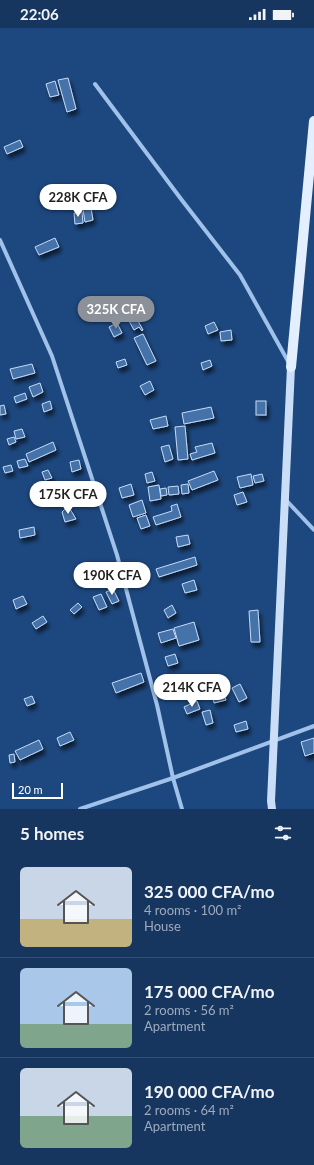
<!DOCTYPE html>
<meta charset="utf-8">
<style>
:root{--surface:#16365f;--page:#234168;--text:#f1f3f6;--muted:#9eabbd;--line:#355074;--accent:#8c9099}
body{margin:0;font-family:Lato,sans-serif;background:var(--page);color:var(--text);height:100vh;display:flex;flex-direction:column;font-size:15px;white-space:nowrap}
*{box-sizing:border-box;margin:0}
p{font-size:13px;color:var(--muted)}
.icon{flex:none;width:22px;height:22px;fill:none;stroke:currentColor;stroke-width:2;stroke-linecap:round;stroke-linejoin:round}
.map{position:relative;height:781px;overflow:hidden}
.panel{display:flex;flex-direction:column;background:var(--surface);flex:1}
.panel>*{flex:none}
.scale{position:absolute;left:12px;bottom:10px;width:51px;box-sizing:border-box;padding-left:4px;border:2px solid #fff;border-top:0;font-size:11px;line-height:14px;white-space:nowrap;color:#fff;-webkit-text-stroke:3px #1d487f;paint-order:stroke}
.price{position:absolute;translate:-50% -34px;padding:0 9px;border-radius:14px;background:#fff;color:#222;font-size:13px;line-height:26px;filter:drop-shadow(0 1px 2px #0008)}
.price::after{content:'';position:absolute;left:50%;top:24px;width:12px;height:9px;margin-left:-6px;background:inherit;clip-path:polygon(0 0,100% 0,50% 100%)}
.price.selected{background:var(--accent);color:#fff}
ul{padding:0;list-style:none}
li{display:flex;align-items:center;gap:12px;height:100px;padding:0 20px}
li+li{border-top:1px solid var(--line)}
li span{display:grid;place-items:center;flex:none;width:112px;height:80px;border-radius:6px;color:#555}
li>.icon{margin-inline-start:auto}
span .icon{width:48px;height:48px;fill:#fffc;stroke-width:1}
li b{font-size:17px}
h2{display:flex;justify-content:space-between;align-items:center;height:48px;padding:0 20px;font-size:17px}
.status{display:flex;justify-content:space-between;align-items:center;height:28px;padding:0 20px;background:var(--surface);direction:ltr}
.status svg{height:11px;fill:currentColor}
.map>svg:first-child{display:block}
</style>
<div class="status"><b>22:06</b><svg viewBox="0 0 49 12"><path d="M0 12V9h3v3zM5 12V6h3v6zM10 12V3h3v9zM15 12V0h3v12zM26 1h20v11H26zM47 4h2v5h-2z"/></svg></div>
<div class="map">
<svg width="314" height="781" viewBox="0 0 314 781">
<defs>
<filter id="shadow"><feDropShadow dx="2.5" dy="4.5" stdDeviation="2" flood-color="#0009"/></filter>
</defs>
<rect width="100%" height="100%" fill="#1d487f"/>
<g fill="#4572a9" stroke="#c4dbf7" filter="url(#shadow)">
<polygon points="68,50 76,81 67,84 58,52"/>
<polygon points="55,53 59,67 50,69 46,56"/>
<polygon points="20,112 23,119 7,126 4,119"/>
<polygon points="91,180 93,192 85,194 83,181"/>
<polygon points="82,184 83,195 75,196 74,185"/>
<polygon points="55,210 59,219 39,227 35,219"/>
<polygon points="136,289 143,302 142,303 139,299 134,302 129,293"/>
<polygon points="214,294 218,302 208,306 205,298"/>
<polygon points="117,295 122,305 114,309 109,299"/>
<polygon points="231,302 232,312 221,313 220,304"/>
<polygon points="143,306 156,333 147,337 134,310"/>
<polygon points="125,331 127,337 118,340 116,334"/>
<polygon points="210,332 212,338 203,342 201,335"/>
<polygon points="32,336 35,345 13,351 10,341"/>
<polygon points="150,353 154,362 145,367 140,358"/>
<polygon points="40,355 43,364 33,369 29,359"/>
<polygon points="25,365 27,371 16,375 14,369"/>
<polygon points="50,373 52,381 44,384 42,376"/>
<rect x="256" y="373" width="10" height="14"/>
<polygon points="4,377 6,386 0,387 0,378"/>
<polygon points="211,379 214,390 184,396 182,385"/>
<polygon points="166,388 168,398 153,401 150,392"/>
<polygon points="185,398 188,431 178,432 175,399"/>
<polygon points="22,401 25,409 16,411 14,403"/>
<polygon points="14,409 16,414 9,417 7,411"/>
<polygon points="53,414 56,422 29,434 26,426"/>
<polygon points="212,415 215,425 192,432 190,426 197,424 195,419"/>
<polygon points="169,417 173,431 165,434 161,419"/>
<polygon points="25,431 28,438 19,440 17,433"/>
<polygon points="79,432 81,441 72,444 70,434"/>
<polygon points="11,437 13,443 5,445 3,439"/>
<polygon points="48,442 52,450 45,452 42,444"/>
<polygon points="214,443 218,452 192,462 188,453"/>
<polygon points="152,444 155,453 147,455 145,446"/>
<polygon points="251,446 253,457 240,460 237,449"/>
<polygon points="262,446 264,453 255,455 253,448"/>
<polygon points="131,456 134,467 122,470 119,460"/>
<polygon points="188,456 189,465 182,466 181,457"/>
<polygon points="159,457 161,471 150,473 148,459"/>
<polygon points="178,458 179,466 169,467 168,459"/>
<rect x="46" y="460" width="9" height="10"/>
<polygon points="166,460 167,467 161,468 160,461"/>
<polygon points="243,464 247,474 237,477 234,467"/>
<polygon points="142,472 146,485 133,489 129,477"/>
<polygon points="177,476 181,489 156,497 153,489 172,483 171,478"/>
<polygon points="65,481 70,481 76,491 65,494 62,484"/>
<polygon points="146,487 150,498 141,501 137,490"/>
<polygon points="34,499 35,507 20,510 19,502"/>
<polygon points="188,507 190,516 178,519 176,509"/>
<polygon points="195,529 197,537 159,549 156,541"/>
<polygon points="194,552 197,562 185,565 182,556"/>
<polygon points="113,561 119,573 112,576 106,564"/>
<polygon points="101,566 107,579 99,582 93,569"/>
<polygon points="23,568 27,576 16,581 13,572"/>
<polygon points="78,575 82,579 74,586 70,582"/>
<polygon points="172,577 176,585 168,590 164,582"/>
<polygon points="258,582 260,614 251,614 249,583"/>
<polygon points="43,588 47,594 36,601 32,595"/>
<polygon points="194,594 199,612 179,618 174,600"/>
<polygon points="173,601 176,610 161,615 158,605"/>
<polygon points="175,626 178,635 168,638 165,629"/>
<polygon points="141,645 144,654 116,665 112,655"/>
<polygon points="216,647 220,656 192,668 188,658"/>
<polygon points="240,656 247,670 239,674 232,660"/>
<polygon points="223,663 226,672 214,675 212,666"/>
<polygon points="32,668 35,675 27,678 24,671"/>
<polygon points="197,673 200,681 187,686 184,679"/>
<polygon points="210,682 213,695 206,697 202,684"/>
<polygon points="246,693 248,701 236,704 234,697"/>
<polygon points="70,704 74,712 60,718 57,710"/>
<polygon points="314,710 314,725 305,728 301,714"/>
<polygon points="39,712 43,721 20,732 15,723"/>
<polygon points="14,726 15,734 10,735 9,727"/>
</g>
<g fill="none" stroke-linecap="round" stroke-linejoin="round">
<g stroke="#a0c1e9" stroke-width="4">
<polyline points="95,56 181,171 240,247 289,335"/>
<polyline points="0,212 52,328 117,527 157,677 173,750 182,781"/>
<polyline points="285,471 314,502"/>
<polyline points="80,781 173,750 314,698"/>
</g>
<polyline stroke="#cbdef7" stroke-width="8" points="272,781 271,773 291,339"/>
<polyline stroke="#e3eefe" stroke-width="10" points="291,339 314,93"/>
</g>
</svg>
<div class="scale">20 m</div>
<b class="price" style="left:78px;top:190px">228K CFA</b>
<b class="price selected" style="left:116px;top:302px">325K CFA</b>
<b class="price" style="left:68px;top:487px">175K CFA</b>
<b class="price" style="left:112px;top:568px">190K CFA</b>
<b class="price" style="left:192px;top:680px">214K CFA</b>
</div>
<section class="panel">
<h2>5 homes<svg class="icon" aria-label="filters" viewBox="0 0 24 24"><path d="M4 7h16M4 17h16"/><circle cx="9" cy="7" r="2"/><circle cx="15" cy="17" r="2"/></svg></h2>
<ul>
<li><span style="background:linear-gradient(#c9d6e8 65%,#c2b280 0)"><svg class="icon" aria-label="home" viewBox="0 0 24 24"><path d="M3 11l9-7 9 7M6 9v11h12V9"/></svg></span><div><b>325 000 CFA/mo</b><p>4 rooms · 100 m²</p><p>House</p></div></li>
<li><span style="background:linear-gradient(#a9c7e8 70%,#7fa58c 0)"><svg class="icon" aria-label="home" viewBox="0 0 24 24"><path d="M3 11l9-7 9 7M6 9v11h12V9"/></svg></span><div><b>175 000 CFA/mo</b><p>2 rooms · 56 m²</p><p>Apartment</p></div></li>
<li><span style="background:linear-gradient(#c9d6e8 60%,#7fa58c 0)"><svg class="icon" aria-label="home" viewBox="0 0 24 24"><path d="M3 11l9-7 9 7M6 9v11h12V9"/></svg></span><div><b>190 000 CFA/mo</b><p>2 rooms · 64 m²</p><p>Apartment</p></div></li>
</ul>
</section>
